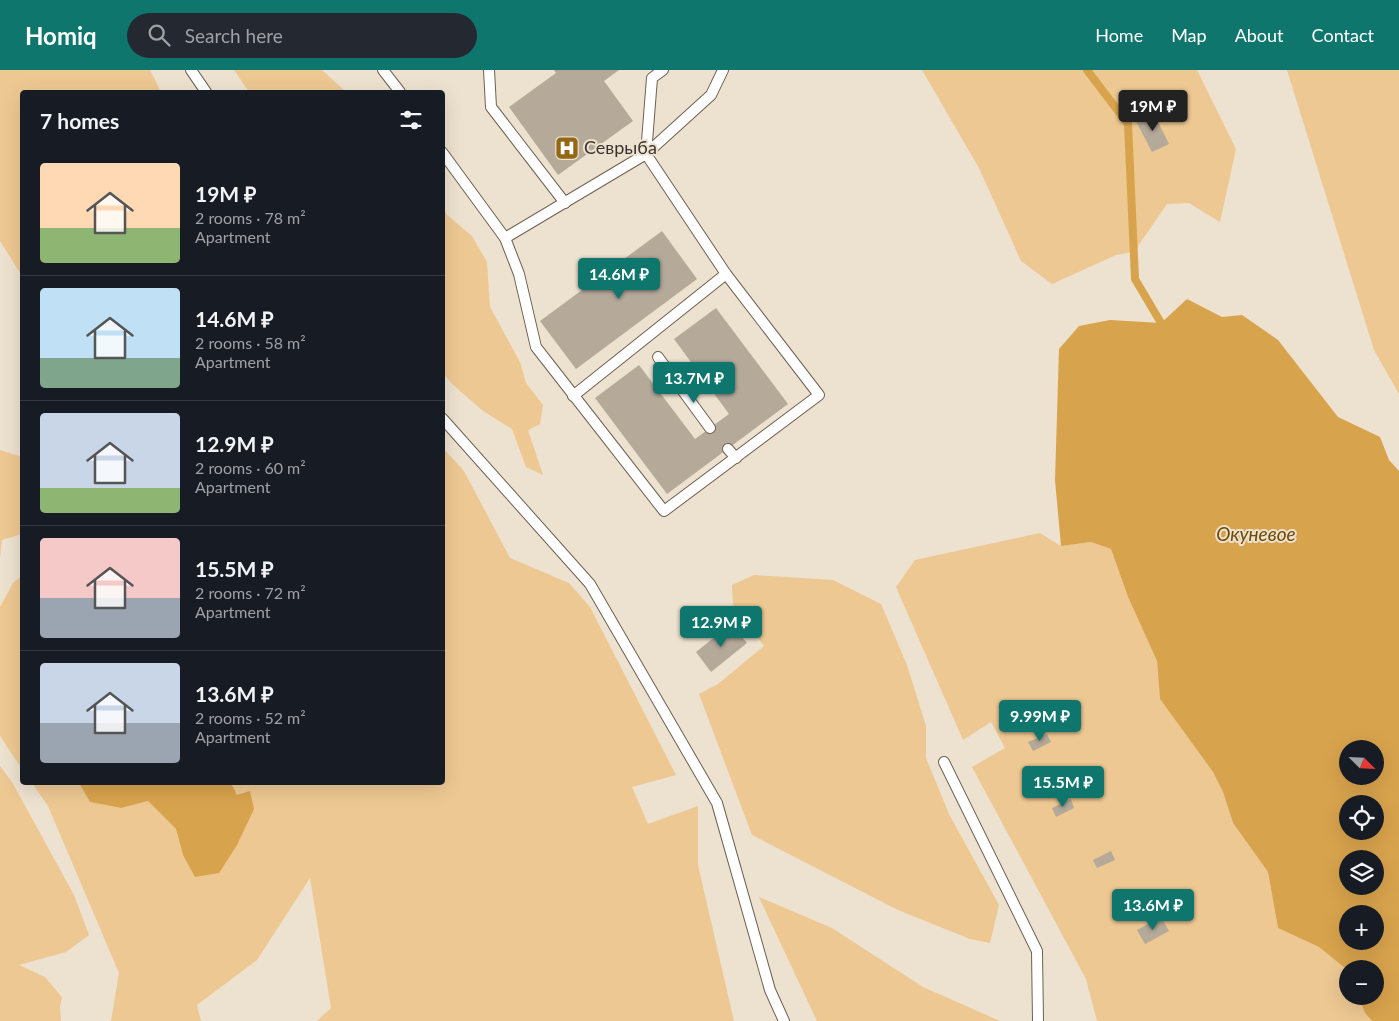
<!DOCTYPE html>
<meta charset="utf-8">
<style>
:root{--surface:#171b24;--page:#242831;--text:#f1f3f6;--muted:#9ea1a6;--line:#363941;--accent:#0f766e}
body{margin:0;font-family:Lato,sans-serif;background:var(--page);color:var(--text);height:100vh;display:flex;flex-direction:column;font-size:19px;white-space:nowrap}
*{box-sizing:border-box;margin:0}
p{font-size:16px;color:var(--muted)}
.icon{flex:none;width:28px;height:28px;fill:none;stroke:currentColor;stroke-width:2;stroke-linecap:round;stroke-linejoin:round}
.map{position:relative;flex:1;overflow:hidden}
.sheet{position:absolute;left:20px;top:20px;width:425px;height:695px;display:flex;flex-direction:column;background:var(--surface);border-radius:5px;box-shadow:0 5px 20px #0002}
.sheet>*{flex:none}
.needle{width:32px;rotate:114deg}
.fabs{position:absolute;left:1339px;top:670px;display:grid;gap:10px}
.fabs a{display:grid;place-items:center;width:45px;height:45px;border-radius:50%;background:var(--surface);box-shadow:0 5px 20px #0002;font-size:25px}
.price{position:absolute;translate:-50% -42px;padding:0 11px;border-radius:5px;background:var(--accent);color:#fff;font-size:16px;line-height:32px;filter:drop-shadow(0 1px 2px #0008)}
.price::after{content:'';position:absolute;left:50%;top:30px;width:15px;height:11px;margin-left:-8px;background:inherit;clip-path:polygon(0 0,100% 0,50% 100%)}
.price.current{background:#222;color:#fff}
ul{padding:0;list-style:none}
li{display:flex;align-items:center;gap:15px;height:125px;padding:0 20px}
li+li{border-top:1px solid var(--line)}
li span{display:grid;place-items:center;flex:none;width:140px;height:100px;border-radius:5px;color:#555}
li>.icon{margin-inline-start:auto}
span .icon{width:60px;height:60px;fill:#fffc;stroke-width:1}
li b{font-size:21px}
h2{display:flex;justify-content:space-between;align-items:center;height:60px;padding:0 20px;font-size:21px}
header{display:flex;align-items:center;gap:30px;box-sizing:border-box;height:70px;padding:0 25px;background:var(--accent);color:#fff}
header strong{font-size:24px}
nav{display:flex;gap:28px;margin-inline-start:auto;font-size:18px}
.search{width:350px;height:45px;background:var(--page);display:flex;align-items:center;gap:12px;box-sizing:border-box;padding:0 18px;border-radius:28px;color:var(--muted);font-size:19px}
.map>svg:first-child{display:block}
</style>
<header>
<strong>Homiq</strong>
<div class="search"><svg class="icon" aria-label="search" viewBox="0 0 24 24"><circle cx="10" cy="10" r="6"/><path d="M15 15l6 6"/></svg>Search here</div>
<nav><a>Home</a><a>Map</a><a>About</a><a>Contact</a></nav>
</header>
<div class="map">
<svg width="1399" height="951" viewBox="0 0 1399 951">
<rect width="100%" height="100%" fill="#ede1cf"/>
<g fill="#edc892">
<polygon points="0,0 150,0 161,22 22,22 22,206 0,171"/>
<polygon points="234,0 322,0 346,22 249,22"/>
<polygon points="922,0 1197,0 1236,79 1220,152 1189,133 1167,134 1134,182 1116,185 1052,214 1021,191 979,98"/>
<polygon points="1287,0 1399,0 1399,324 1374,280"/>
<polygon points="443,137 447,145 472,166 487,192 490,237 520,292 526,313 543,335 540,354 528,360 543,405 526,397 512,359 483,341 451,313 443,303"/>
<polygon points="443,378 464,401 510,488 569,513 590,537 676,705 632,717 648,754 698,736 698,795 734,951 317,951 331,938 310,808 257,890 197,935 201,951 111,951 119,903 48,736 32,713 79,713 90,732 120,738 148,731 176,759 183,785 237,726 231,713 442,712"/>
<polygon points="0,380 22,387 22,464 2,470 0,487"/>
<polygon points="1040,463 1061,476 1091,472 1111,479 1128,527 1157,591 1160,629 1213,702 1223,722 1233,753 1268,802 1278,858 1319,877 1346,899 1348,926 1358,926 1365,943 1372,951 1097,951 1086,909 972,697 1005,678 991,652 963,670 896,517 915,490"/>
<polygon points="22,505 22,699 0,666 0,537 13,513"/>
<polygon points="754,505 833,510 881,534 907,595 926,656 926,688 949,744 999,835 990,873 970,869 898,840 752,765 699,624 718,614 764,576 733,536 732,515"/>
<polygon points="0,696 12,712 74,825 89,865 66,882 19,895 45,907 62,927 60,937 61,951 0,951"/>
<polygon points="759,827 832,858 923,917 1000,951 817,951"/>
</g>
<g fill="#d8a34d" fill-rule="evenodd">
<path d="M1187 229 1222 247 1242 245 1278 270 1338 347 1380 367 1389 390 1399 401V951H1372L1365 943 1358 926H1375V899H1348L1347 903 1346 899 1319 877 1278 858 1268 802 1233 753 1223 722 1213 702 1160 629 1157 591 1128 527 1111 479 1091 472 1061 476 1055 410 1059 279 1079 256 1110 250 1161 253ZM1348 679H1375V706H1348ZM1348 734H1375V761H1348ZM1348 789H1375V816H1348ZM1348 844H1375V871H1348Z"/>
<polygon points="79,713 231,713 237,725 250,721 254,739 237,775 219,803 195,807 183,785 176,759 148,731 121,738 90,732"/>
</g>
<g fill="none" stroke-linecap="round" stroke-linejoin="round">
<polyline stroke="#d8a34d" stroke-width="8" points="1087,0 1128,54 1135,209 1161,253"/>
</g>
<g fill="#b5a999">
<polygon points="554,0 619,0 604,11 633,51 558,105 509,37 556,3"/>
<polygon points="1153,42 1169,74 1152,82 1136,51"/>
<polygon points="662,161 697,209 576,299 540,251"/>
<polygon points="716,238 788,334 667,424 595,328 639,295 695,369 729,344 674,269"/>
<polygon points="731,554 747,573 711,602 696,582"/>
<polygon points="1047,664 1051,672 1033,681 1028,672"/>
<polygon points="1071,729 1074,738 1056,747 1052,738"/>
<polygon points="1111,781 1115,790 1097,798 1093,790"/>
<polygon points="1161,847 1169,861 1145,874 1137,860"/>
</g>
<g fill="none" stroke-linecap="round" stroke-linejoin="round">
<g stroke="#6c6152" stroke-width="12">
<g id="lane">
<polyline points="191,0 206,22"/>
<polyline points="383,0 400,22"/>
<polyline points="489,0 491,37 565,133"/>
<polyline points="442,82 505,168 646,84 711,25 723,0"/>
<polyline points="505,168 519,204 536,277 664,441 819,325 726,204 646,84 652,8 663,0"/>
<polyline points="658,287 710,358"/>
<polyline points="573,326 726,204"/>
<polyline points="442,348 590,514 717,733 770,920 784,951"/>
<polyline points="728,379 736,388"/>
<polyline points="944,692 1037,881 1038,951"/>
</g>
</g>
<use href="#lane" stroke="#fff" stroke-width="10"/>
</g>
<defs>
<g id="hospital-square" transform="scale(1.25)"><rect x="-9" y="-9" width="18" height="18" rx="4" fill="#946714" stroke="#ede1cf"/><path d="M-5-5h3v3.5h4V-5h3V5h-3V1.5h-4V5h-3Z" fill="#fff"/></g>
</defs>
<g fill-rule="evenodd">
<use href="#hospital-square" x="567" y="78"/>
</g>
<g text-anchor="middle" stroke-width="4" stroke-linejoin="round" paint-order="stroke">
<g font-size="18" fill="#38342d" stroke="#ede1cf" text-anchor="start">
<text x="584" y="84">Севрыба</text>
</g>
<g font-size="19" font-style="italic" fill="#6d4902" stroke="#ede1cf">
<text x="1256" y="471">Окуневое</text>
</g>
</g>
</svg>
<div class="fabs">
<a><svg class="needle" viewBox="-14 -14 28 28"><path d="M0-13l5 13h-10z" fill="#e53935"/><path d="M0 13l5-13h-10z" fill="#9ea1a6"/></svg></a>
<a><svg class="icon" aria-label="locate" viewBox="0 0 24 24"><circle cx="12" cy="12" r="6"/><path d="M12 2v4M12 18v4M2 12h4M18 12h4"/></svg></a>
<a><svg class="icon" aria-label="layers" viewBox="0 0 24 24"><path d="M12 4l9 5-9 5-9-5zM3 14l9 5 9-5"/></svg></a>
<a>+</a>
<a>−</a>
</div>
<b class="price current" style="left:1153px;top:62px">19M ₽</b>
<b class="price" style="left:619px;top:230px">14.6M ₽</b>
<b class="price" style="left:694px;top:334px">13.7M ₽</b>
<b class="price" style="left:721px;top:578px">12.9M ₽</b>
<b class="price" style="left:1040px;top:672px">9.99M ₽</b>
<b class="price" style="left:1063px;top:738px">15.5M ₽</b>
<b class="price" style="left:1153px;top:861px">13.6M ₽</b>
<section class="sheet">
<h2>7 homes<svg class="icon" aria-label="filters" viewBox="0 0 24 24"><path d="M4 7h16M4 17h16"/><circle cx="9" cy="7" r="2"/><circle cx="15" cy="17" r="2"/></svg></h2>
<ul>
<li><span style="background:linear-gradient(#ffd9b3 65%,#8fb573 0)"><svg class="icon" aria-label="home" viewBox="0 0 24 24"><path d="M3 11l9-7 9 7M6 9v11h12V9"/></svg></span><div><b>19M ₽</b><p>2 rooms · 78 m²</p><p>Apartment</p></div></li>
<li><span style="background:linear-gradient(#bfe0f5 70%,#7fa58c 0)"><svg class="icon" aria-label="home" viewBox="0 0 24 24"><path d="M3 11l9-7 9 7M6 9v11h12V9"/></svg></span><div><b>14.6M ₽</b><p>2 rooms · 58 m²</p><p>Apartment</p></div></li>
<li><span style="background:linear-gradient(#c9d6e8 75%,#8fb573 0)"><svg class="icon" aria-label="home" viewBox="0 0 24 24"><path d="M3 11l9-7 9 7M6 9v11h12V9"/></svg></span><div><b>12.9M ₽</b><p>2 rooms · 60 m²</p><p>Apartment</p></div></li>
<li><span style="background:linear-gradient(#f6c9c9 60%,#9aa5b1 0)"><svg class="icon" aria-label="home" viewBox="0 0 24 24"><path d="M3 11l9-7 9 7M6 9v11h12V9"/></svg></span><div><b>15.5M ₽</b><p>2 rooms · 72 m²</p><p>Apartment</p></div></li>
<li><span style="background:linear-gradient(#c9d6e8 60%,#9aa5b1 0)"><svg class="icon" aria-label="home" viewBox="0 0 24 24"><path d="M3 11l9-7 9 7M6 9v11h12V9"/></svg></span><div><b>13.6M ₽</b><p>2 rooms · 52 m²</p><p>Apartment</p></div></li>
</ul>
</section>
</div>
